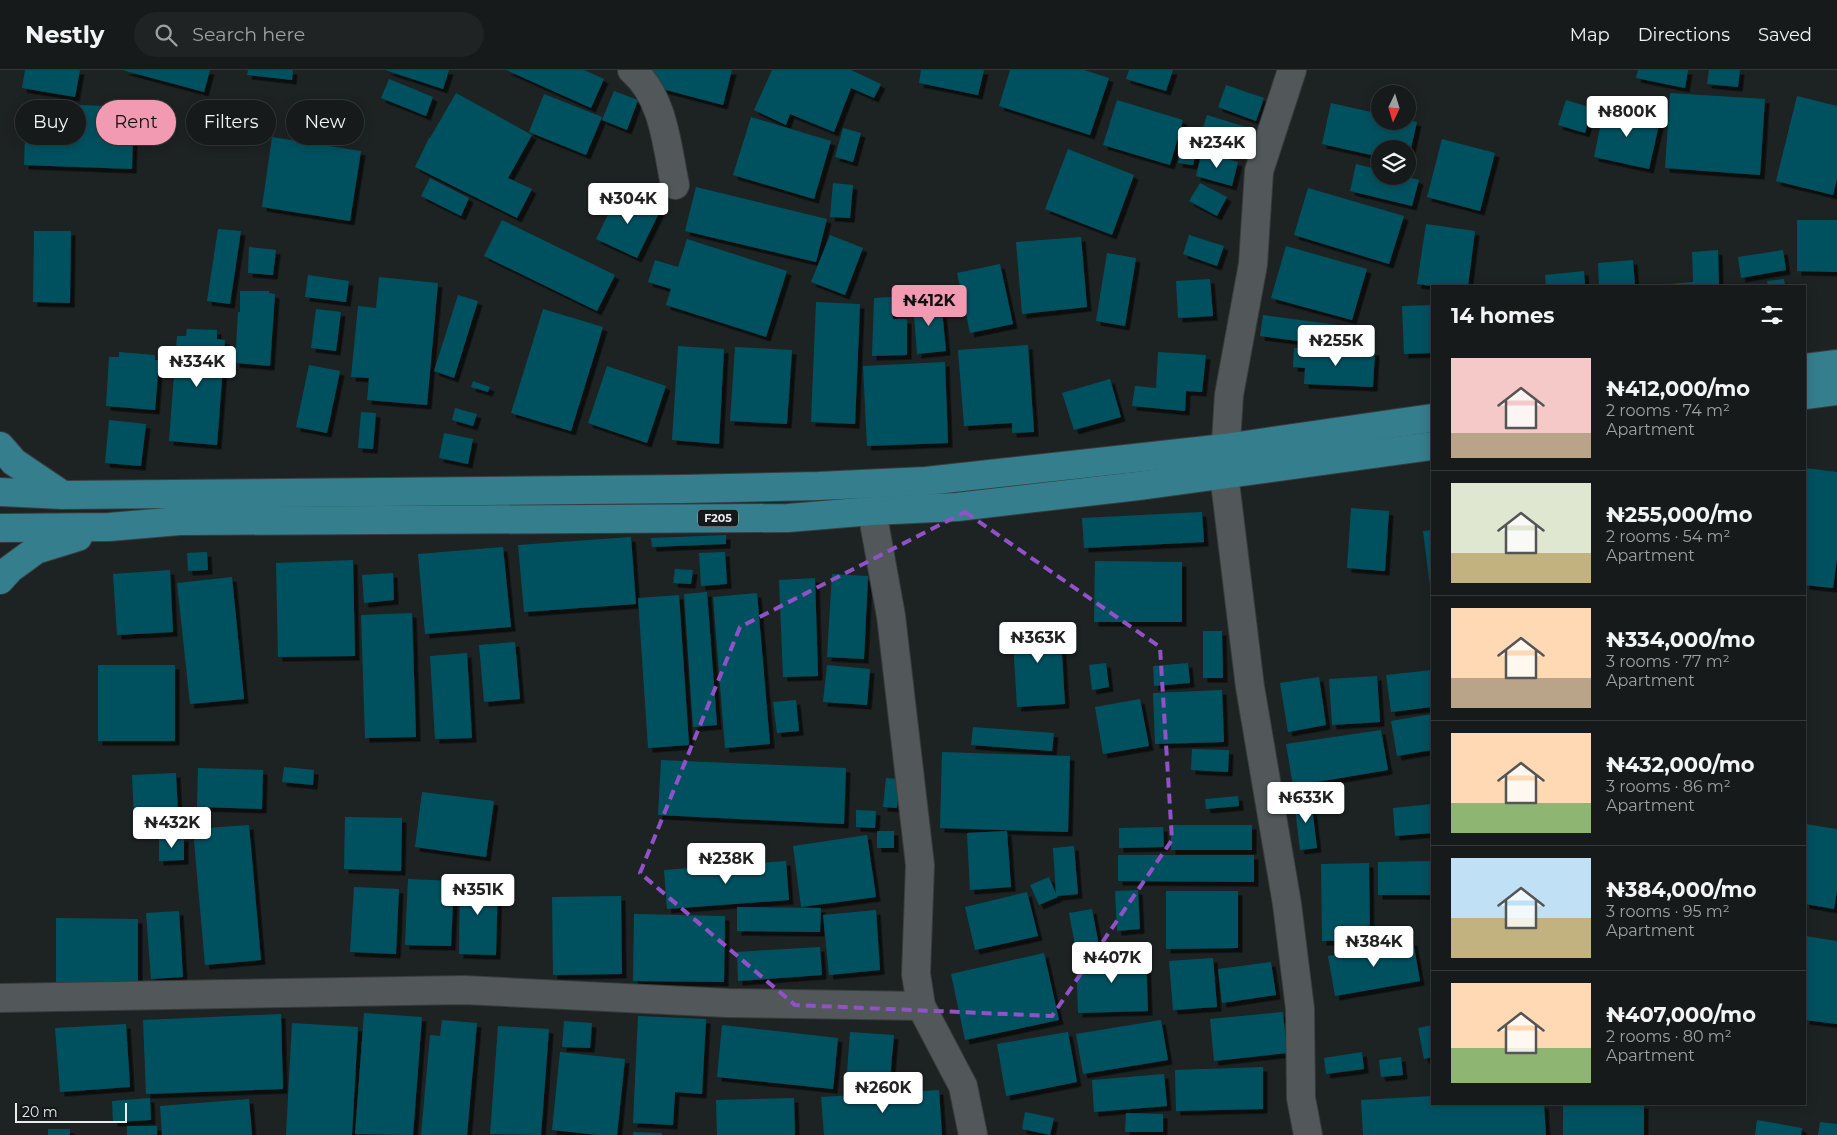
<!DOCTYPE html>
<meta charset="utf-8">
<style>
:root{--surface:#161a1a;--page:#1f2323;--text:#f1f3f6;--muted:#9ea1a2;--line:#353839;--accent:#f19ab2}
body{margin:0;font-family:Montserrat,sans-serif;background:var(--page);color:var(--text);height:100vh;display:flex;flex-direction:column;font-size:19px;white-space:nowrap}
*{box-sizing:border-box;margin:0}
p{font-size:16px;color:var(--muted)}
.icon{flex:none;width:28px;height:28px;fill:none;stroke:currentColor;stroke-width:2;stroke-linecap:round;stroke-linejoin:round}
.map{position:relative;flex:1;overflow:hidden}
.details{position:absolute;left:1431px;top:215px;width:375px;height:820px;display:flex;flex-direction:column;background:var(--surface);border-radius:0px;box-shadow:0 2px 12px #0003,0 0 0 1px var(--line)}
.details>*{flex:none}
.guide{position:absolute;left:15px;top:30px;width:475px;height:45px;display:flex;gap:10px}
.needle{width:32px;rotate:184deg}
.fabs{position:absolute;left:1371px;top:15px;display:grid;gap:10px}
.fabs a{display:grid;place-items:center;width:45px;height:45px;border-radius:50%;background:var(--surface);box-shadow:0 2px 12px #0003,0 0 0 1px var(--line);font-size:25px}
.scale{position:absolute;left:15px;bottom:12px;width:112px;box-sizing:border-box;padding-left:5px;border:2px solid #e9eced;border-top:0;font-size:14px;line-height:18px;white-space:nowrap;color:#e9eced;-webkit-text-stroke:4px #14181a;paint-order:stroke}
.price{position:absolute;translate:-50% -42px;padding:0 11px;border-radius:5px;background:#fff;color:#222;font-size:16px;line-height:32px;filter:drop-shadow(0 1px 2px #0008)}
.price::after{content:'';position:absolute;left:50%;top:30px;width:15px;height:11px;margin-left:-8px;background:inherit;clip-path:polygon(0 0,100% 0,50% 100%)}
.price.on{background:var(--accent);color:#111}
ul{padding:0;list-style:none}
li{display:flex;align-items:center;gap:15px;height:125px;padding:0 20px}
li+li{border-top:1px solid var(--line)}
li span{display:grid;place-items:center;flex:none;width:140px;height:100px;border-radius:0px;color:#555}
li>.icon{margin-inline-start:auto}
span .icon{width:60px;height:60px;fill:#fffc;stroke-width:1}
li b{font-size:21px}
h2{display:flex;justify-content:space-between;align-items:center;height:60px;padding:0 20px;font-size:21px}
.pill{padding:0 18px;border-radius:22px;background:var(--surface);box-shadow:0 2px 12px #0003,0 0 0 1px var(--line);font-size:18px;line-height:45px}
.pill.on{background:var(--accent);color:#111}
header{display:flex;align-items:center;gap:30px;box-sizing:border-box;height:70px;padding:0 25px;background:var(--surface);border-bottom:1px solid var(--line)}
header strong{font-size:24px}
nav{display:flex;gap:28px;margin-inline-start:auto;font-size:18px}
.search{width:350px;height:45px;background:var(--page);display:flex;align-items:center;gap:12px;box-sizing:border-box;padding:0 18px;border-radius:28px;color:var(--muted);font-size:19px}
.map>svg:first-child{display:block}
</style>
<header>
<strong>Nestly</strong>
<div class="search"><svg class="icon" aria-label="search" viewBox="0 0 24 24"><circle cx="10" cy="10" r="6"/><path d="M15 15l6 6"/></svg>Search here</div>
<nav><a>Map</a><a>Directions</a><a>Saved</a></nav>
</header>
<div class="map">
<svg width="1837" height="1065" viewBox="0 0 1837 1065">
<defs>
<filter id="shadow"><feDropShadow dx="4.5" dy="4.5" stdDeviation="0" flood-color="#0009"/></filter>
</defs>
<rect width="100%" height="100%" fill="#1d2223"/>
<g fill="#055160" filter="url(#shadow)">
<polygon points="25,0 80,0 75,27 22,18"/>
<polygon points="122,0 210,0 204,22"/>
<polygon points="248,0 293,0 292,10 247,5"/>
<polygon points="385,0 449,0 443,19"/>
<polygon points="506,0 584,0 604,9 591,38"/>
<polygon points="651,0 732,0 723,35 647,15"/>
<polygon points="772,0 851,0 881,14 874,28 851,18 834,62 790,44 786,55 754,40"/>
<polygon points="921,0 984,0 978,25 919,13"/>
<polygon points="1010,0 1084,0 1109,8 1090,65 999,36"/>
<polygon points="1129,0 1173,0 1166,21 1126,9"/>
<polygon points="1638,0 1688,0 1685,18 1636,8"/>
<polygon points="1709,0 1740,0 1738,17 1707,14"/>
<polygon points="389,9 433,27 426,46 381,28"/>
<polygon points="1226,15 1264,28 1256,51 1218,37"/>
<polygon points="614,21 638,30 627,60 602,50"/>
<polygon points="456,23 532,65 508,108 532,119 517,148 415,97 429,68 430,68"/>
<polygon points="1670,23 1765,29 1760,105 1665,98"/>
<polygon points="544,24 602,47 586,85 529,62"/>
<polygon points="1797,26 1837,36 1837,109 1833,125 1776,111"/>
<polygon points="1117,30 1183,50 1170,95 1103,75"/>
<polygon points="1566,30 1592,38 1585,63 1558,55"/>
<polygon points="26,33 134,37 132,99 24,95"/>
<polygon points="1331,33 1380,44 1380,51 1408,50 1417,52 1408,91 1408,79 1380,79 1380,87 1322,74"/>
<polygon points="1604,38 1660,50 1649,99 1594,87"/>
<polygon points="1207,45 1246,57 1237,85 1198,73"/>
<polygon points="751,47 831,71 814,129 733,105"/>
<polygon points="843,58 861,63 853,92 835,87"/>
<polygon points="272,67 361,81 350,151 262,137"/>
<polygon points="1442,69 1495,83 1480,141 1427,127"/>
<polygon points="1181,76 1197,79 1193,95 1178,93"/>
<polygon points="1068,79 1134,105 1112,165 1045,139"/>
<polygon points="1202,82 1238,92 1232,116 1196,106"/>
<polygon points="1356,94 1380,100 1380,106 1404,106 1419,110 1412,136 1350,121"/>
<polygon points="430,108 469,128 461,146 421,126"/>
<polygon points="833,113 853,115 850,148 830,147"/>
<polygon points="1200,113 1227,127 1217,146 1189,131"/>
<polygon points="696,117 827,149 816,192 685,161"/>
<polygon points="1308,118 1404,146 1389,194 1294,165"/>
<polygon points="619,122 660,141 637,188 596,169"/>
<polygon points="502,150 615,205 597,241 484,186"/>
<polygon points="1797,150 1837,150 1837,202 1797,201"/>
<polygon points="1426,154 1475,161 1468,216 1432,216 1417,214"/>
<polygon points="218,159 241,161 230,234 207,231"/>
<polygon points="34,161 71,161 70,233 33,232"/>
<polygon points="830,165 863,178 845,225 811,212"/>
<polygon points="1189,165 1224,176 1217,196 1183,184"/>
<polygon points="1081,167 1087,237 1022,244 1016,172"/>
<polygon points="687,169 787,201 766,267 666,235 671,219 648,212 655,190 678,197"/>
<polygon points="1286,176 1367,199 1352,250 1271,228"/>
<polygon points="249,177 276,180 273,205 248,203"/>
<polygon points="1718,180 1719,216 1657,216 1657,215 1693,212 1692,182"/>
<polygon points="1783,180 1786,200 1741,208 1738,187"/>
<polygon points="1107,183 1136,188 1125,256 1096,251"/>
<polygon points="1633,190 1635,216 1599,216 1598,193"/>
<polygon points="1000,194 1013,254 970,263 957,203"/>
<polygon points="1584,201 1585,216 1546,216 1545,205"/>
<polygon points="308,205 349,211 346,232 305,227"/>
<polygon points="379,207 438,213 427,335 367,330 369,308 351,307 358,236 376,238"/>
<polygon points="1210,209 1213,246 1178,248 1176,211"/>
<polygon points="1784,209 1785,216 1768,216 1767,211"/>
<polygon points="240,221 269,221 269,223 275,224 270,296 235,293 238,242 240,242"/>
<polygon points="458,225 478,231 454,308 434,301"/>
<polygon points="892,227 893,249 907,249 907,285 872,286 874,228"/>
<polygon points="941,230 946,281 917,284 913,232"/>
<polygon points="816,232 860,234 855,354 811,352"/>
<polygon points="1432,235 1432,283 1404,284 1402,236"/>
<polygon points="316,239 341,242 336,281 311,278"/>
<polygon points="543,239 603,257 571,361 511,343"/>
<polygon points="1263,245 1361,258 1358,279 1260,266"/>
<polygon points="187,259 217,260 217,269 225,270 217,375 169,371 177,266 186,266"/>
<polygon points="1028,275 1034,362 1012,363 1012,353 964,356 958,280"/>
<polygon points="678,276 724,279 719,374 672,370"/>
<polygon points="735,277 792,280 787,354 730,351"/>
<polygon points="1294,278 1375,281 1373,317 1304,314 1305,298 1293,297"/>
<polygon points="119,282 155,285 155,290 159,290 155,340 106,336 109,287 119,287"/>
<polygon points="1158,282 1206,285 1202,322 1186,321 1185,341 1132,336 1135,316 1156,318"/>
<polygon points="945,292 948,373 867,376 863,296"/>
<polygon points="309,295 340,301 327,363 296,357"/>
<polygon points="607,296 666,316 647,373 588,353"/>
<polygon points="1110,309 1121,347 1074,360 1062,323"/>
<polygon points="473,311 490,317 488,322 471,317"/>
<polygon points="455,338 477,344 473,356 452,350"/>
<polygon points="361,342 376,343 373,379 358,378"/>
<polygon points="109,350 146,354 141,396 105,393"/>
<polygon points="444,363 473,369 468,394 439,388"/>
<polygon points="1805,398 1837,402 1837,488 1833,518 1805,515"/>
<polygon points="1351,438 1389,441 1385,501 1347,498"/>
<polygon points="1202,442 1204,472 1084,478 1082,448"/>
<polygon points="1432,460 1432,524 1431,524 1423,461"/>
<polygon points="726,465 726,474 652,477 651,468"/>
<polygon points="631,467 636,534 524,542 518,475"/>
<polygon points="503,477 511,557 425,564 418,484"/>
<polygon points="207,482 208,500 188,501 187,483"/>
<polygon points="725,482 727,514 701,516 699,483"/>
<polygon points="353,490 355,586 278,587 276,493"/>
<polygon points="1095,491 1182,492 1182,552 1094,552"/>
<polygon points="675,499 693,500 691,514 673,513"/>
<polygon points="170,500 173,562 117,565 113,504"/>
<polygon points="393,503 394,530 364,533 362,505"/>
<polygon points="832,504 868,506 864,589 827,587"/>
<polygon points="232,507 244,629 190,634 177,513"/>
<polygon points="815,508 818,606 783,607 779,510"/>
<polygon points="707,522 717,655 693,657 684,524"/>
<polygon points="757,523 770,674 725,678 713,527"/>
<polygon points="679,525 689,675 648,678 638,528"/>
<polygon points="412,543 416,667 365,668 361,545"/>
<polygon points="1060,552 1065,634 1017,637 1012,555"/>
<polygon points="1203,561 1222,561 1223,608 1203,608"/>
<polygon points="515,572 520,629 484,632 479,575"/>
<polygon points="467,583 472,668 435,669 430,586"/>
<polygon points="1106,593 1109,617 1092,620 1089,595"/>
<polygon points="1188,593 1190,613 1154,616 1153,596"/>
<rect x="98" y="595" width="77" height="76"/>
<polygon points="827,595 870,599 867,635 823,632"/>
<polygon points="1432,600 1432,637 1391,642 1386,605"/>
<polygon points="1377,606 1380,652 1332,655 1329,609"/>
<polygon points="1319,607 1326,655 1288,662 1280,613"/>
<polygon points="1222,620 1224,672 1155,674 1153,623"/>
<polygon points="1140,629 1149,676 1103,684 1095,637"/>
<polygon points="796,630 799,661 777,663 773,632"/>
<polygon points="1432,644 1432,680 1397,686 1391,651"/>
<polygon points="973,657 1054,663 1052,681 971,675"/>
<polygon points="1381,660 1388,700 1293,716 1286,674"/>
<polygon points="1192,679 1229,680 1228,702 1191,700"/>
<polygon points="942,682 1070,686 1068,762 940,758"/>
<polygon points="661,690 846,698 844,754 658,745"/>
<polygon points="284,697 314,700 313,715 282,712"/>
<polygon points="198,698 263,700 262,739 197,737"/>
<polygon points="176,703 178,746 134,748 132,705"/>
<polygon points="886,708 899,709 897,738 883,737"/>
<polygon points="422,722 494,731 486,787 415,777"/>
<polygon points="1238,726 1239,736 1206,739 1205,729"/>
<polygon points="1311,728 1317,778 1300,780 1294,730"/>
<polygon points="1432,734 1432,763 1395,766 1393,738"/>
<polygon points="856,740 876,741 875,758 856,757"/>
<polygon points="345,747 402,748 401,801 344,799"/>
<polygon points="1805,754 1837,759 1837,820 1834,839 1805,834"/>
<polygon points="249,755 261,890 205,895 193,759"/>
<rect x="1171" y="755" width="81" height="25"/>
<polygon points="1163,757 1164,777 1119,778 1119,758"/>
<rect x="877" y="761" width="17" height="17"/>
<polygon points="1007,761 1011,817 970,820 967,763"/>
<polygon points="867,765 876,827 801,837 793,776"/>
<polygon points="184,767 184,790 159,791 159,768"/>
<polygon points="1074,776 1078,824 1057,826 1058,827 1039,835 1030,815 1049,807 1056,824 1053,778"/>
<polygon points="1118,785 1254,785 1254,812 1118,811"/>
<polygon points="786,791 789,830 667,839 664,800"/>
<polygon points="1432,791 1432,825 1378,825 1378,792"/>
<polygon points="1369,793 1370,870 1322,871 1321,794"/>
<polygon points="460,807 498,808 496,885 459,884"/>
<polygon points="408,809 454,811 451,876 405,875"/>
<polygon points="354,817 399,819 396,884 350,882"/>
<polygon points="1138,820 1140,859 1117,861 1115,821"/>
<polygon points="1166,821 1238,821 1238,878 1166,879"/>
<polygon points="1027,822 1038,866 975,880 965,837"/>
<polygon points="621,826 622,904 553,905 552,827"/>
<polygon points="737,837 821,838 820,862 737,861"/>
<polygon points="1092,839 1099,876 1076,881 1069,843"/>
<polygon points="876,840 880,900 829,905 823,845"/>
<polygon points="179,841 183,907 151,909 146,843"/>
<polygon points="634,844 725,846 724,912 633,911"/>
<polygon points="56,848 138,849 138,914 56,913"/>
<polygon points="1805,866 1837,871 1837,954 1805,950"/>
<polygon points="1413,871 1420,911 1335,926 1328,886"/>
<polygon points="820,877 822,905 738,911 737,882"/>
<polygon points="1044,883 1059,950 965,970 951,904"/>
<polygon points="1146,885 1148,941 1078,943 1076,887"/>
<polygon points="1213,888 1217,937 1173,940 1169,891"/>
<polygon points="1271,892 1276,925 1222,933 1218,899"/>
<polygon points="1283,942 1287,983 1214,991 1210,949"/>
<polygon points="364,943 422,947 413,1065 355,1064"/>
<polygon points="281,944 283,1019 146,1024 143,950"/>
<polygon points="638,946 706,949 702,1024 675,1022 673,1055 633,1053"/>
<polygon points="442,950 477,953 467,1065 421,1065 430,965 440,966"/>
<polygon points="1161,950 1168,990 1083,1004 1076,964"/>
<polygon points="564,951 592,953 590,978 562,977"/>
<polygon points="292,953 358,957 352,1065 286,1065"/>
<polygon points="126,954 130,1017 60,1022 55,958"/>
<polygon points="722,955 838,968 833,1019 717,1007"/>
<polygon points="1432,955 1432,987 1424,989 1418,958"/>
<polygon points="498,956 549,959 541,1065 490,1064"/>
<polygon points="850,962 894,965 889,1019 846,1016"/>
<polygon points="1068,962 1077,1012 1006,1026 997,974"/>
<polygon points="560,982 625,989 617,1065 598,1065 552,1060"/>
<polygon points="1362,982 1364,999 1326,1004 1324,988"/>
<polygon points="1401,987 1403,1005 1381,1007 1379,990"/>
<polygon points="1263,997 1263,1039 1176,1041 1175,1000"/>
<polygon points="1164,1004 1167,1036 1094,1042 1092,1010"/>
<polygon points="939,1020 942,1065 824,1065 821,1027"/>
<polygon points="1432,1026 1432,1034 1544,1034 1546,1065 1363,1065 1361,1030"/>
<polygon points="150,1028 151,1050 113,1052 112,1031"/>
<polygon points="794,1028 795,1065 717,1065 716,1030"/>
<polygon points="249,1029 252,1065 162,1065 160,1036"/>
<rect x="1563" y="1034" width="81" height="31"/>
<polygon points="1025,1042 1054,1048 1050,1065 1022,1059"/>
<polygon points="1126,1043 1163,1044 1163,1062 1125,1062"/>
<polygon points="1757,1050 1802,1058 1801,1065 1755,1065"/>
<polygon points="1820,1052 1837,1054 1837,1065 1818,1065"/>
<rect x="127" y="1056" width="30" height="9"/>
<rect x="48" y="1059" width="22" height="6"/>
<polygon points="633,1062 662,1063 662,1065 633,1065"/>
</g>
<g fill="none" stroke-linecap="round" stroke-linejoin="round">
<g stroke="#393c3e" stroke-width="30">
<g id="minor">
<path d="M632 0C664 27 667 77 675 115"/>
<polyline points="1292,0 1259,101 1253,194 1229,325 1224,404 1250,617 1287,834 1300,939 1301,1028 1308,1065"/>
<polyline points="872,441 891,546 920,795 916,904 921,936 963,1016 973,1065"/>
<polyline points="0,928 464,920 728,933 921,936"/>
</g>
</g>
<g stroke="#393c3e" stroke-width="30">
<g id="primary">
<polyline points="1805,298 1837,294"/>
<polyline points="1805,325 1837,321"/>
<polyline points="0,376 14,392 63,425"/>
<polyline points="0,422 63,425 683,419 818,416 926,411 1225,378 1432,348"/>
<polyline points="0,458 109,457 179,451 788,448 872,441 957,437 1138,416 1432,376"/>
<polyline points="0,510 10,499 36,480 78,467"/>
</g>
</g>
<use href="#minor" stroke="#525859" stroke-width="28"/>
<use href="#primary" stroke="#357e8d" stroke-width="28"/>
</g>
<path fill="none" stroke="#9152c8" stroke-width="4" stroke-dasharray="10 6" stroke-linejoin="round" d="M965 442 1160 577 1172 770 1052 946 795 935 640 803 740 557Z"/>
<g text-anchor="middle" stroke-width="4" stroke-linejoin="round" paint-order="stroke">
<rect fill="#14181a" stroke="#a9acae" stroke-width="1" x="698" y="439.5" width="40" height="17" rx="4"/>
<g font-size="11" font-weight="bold" fill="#e9eced">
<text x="718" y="452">F205</text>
</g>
</g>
</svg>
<div class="fabs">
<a><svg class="needle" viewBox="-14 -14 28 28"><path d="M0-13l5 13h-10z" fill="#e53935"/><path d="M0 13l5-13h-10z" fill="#9ea1a2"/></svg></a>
<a><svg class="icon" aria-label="layers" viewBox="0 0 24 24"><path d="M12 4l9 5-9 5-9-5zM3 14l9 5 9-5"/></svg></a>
</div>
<div class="scale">20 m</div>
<b class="price" style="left:1627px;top:68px">₦800K</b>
<b class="price" style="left:1217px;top:99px">₦234K</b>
<b class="price" style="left:628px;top:155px">₦304K</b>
<b class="price on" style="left:929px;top:257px">₦412K</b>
<b class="price" style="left:1336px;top:297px">₦255K</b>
<b class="price" style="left:197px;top:318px">₦334K</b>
<b class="price" style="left:1038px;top:594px">₦363K</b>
<b class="price" style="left:1306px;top:754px">₦633K</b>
<b class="price" style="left:172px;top:779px">₦432K</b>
<b class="price" style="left:726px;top:815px">₦238K</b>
<b class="price" style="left:478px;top:846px">₦351K</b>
<b class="price" style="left:1374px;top:898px">₦384K</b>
<b class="price" style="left:1112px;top:914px">₦407K</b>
<b class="price" style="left:883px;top:1044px">₦260K</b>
<div class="guide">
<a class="pill">Buy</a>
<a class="pill on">Rent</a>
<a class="pill">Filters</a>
<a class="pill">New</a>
</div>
<section class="details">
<h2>14 homes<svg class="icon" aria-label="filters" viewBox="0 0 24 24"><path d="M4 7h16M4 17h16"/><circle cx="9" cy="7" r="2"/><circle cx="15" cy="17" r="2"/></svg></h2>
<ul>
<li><span style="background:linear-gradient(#f6c9c9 75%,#b9a48a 0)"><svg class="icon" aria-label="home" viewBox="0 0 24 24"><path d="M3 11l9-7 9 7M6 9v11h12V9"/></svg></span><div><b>₦412,000/mo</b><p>2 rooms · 74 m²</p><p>Apartment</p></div></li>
<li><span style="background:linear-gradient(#dfe7d0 70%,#c2b280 0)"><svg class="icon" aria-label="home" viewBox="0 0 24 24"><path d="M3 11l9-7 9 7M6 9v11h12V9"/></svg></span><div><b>₦255,000/mo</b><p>2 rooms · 54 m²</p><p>Apartment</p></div></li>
<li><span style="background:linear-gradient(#ffd9b3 70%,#b9a48a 0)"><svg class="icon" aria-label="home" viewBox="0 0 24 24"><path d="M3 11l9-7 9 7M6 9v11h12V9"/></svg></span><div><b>₦334,000/mo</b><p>3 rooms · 77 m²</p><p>Apartment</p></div></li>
<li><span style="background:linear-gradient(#ffd9b3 70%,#8fb573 0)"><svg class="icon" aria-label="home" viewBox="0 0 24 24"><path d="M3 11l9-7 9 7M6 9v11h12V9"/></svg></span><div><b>₦432,000/mo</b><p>3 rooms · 86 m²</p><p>Apartment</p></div></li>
<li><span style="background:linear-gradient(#bfe0f5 60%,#c2b280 0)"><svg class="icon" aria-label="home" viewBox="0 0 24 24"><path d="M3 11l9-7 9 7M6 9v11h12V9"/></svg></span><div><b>₦384,000/mo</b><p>3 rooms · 95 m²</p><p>Apartment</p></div></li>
<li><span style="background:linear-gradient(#ffd9b3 65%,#8fb573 0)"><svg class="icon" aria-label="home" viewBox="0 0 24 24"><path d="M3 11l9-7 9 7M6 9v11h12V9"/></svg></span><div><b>₦407,000/mo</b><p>2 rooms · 80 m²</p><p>Apartment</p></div></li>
</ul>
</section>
</div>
